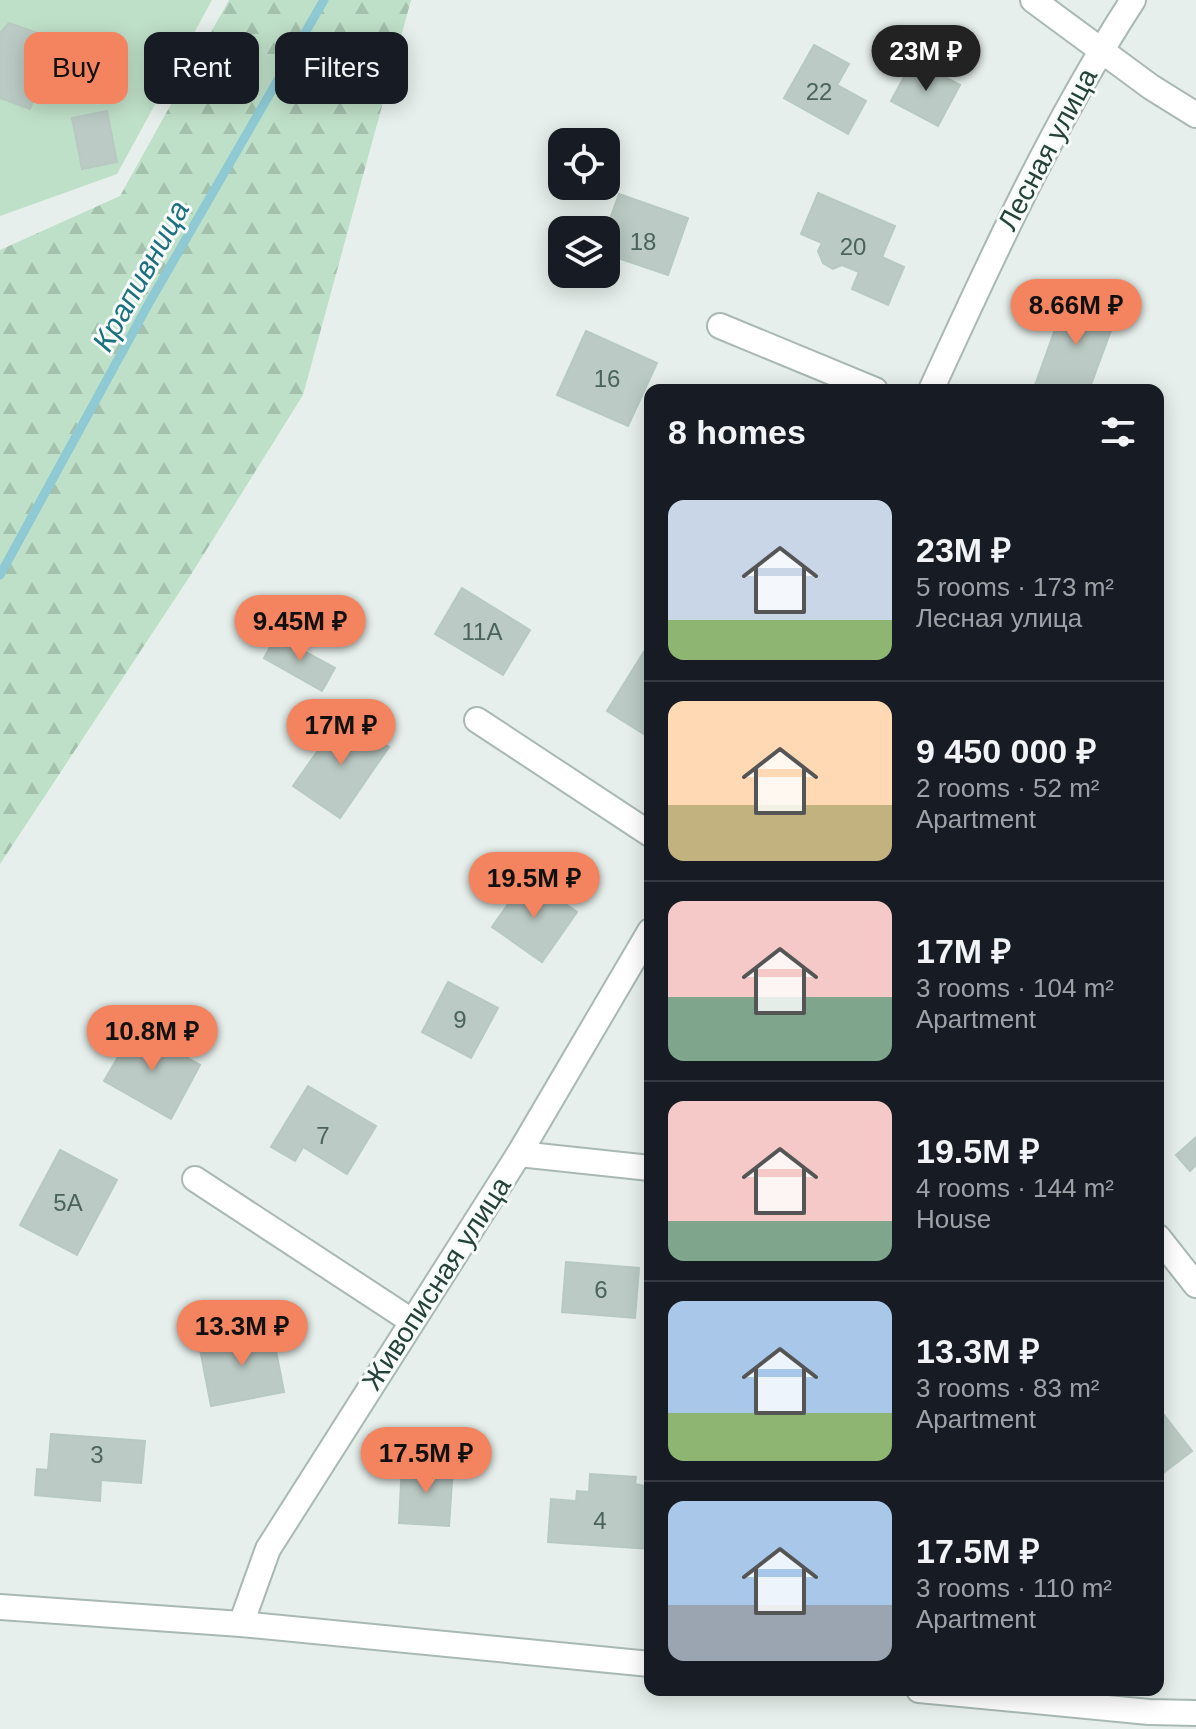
<!DOCTYPE html>
<meta charset="utf-8">
<style>
:root{--surface:#171b24;--page:#20242c;--text:#f1f3f6;--muted:#9ea1a6;--line:#363941;--accent:#f4845f}
body{margin:0;font-family:Helvetica,sans-serif;background:var(--page);color:var(--text);height:100vh;display:flex;flex-direction:column;font-size:30px;white-space:nowrap}
*{box-sizing:border-box;margin:0}
p{font-size:26px;color:var(--muted)}
.icon{flex:none;width:44px;height:44px;fill:none;stroke:currentColor;stroke-width:2;stroke-linecap:round;stroke-linejoin:round}
.map{position:relative;flex:1;overflow:hidden}
.side{position:absolute;left:644px;top:384px;width:520px;height:1312px;display:flex;flex-direction:column;background:var(--surface);border-radius:16px;box-shadow:0 4px 20px #0003}
.side>*{flex:none}
.top-card{position:absolute;left:24px;top:32px;width:500px;height:72px;display:flex;gap:16px}
.controls{position:absolute;left:548px;top:128px;display:grid;gap:16px}
.controls a{display:grid;place-items:center;width:72px;height:72px;border-radius:16px;background:var(--surface);box-shadow:0 4px 20px #0003;font-size:40px}
.price{position:absolute;translate:-50% -68px;padding:0 18px;border-radius:28px;background:var(--accent);color:#111;font-size:26px;line-height:52px;filter:drop-shadow(0 2px 4px #0008)}
.price::after{content:'';position:absolute;left:50%;top:48px;width:24px;height:18px;margin-left:-12px;background:inherit;clip-path:polygon(0 0,100% 0,50% 100%)}
.price.active{background:#222;color:#fff}
ul{padding:0;list-style:none}
li{display:flex;align-items:center;gap:24px;height:200px;padding:0 24px}
li+li{border-top:2px solid var(--line)}
li span{display:grid;place-items:center;flex:none;width:224px;height:160px;border-radius:16px;color:#555}
li>.icon{margin-inline-start:auto}
span .icon{width:96px;height:96px;fill:#fffc;stroke-width:1}
li b{font-size:34px}
h2{display:flex;justify-content:space-between;align-items:center;height:96px;padding:0 24px;font-size:34px}
.tag{padding:0 28px;border-radius:16px;background:var(--surface);box-shadow:0 4px 20px #0003;font-size:28px;line-height:72px}
.tag.active{background:var(--accent);color:#111}
.map>svg:first-child{display:block}
</style>
<div class="map">
<svg width="1196" height="1729" viewBox="0 0 1196 1729">
<defs>
<pattern id="forest-firs" width="22" height="20" patternUnits="userSpaceOnUse" patternTransform="scale(2)"><rect width="22" height="20" fill="#bfe0c8"/><path d="M5 1l3.5 6h-7zM16 11l3.5 6h-7z" fill="#a4c1ad"/></pattern>
</defs>
<rect width="100%" height="100%" fill="#e6efeb"/>
<polygon fill="url(#forest-firs)" points="229,0 411,0 303,395 192,573 0,864 0,250 120,196"/>
<polygon fill="#bfe0c8" points="0,0 212,0 117,174 0,216"/>
<g fill="none" stroke-linecap="round" stroke-linejoin="round">
<polyline stroke="#8ec9d4" stroke-width="9" points="0,575 149,303 324,0"/>
</g>
<g fill="#bbcac4" stroke="#b8c9c2" stroke-width="2">
<polygon points="9,23 55,39 30,109 0,98 0,33"/>
<polygon points="814,45 849,64 837,85 866,101 848,134 784,98"/>
<polygon points="913,60 960,85 938,126 891,101"/>
<polygon points="107,111 117,162 82,169 72,118"/>
<polygon points="818,193 895,226 882,257 904,267 888,305 852,289 859,272 842,265 833,269 823,263 818,251 822,243 801,234"/>
<polygon points="619,194 688,218 668,275 606,254 606,230"/>
<polygon points="1067,296 1117,314 1089,390 1038,390 1034,388"/>
<polygon points="586,331 657,363 628,426 557,395"/>
<polygon points="462,588 530,630 503,675 435,634"/>
<polygon points="276,636 335,668 322,691 264,658"/>
<polygon points="645,650 650,654 650,738 607,711"/>
<polygon points="342,716 389,747 340,818 293,786"/>
<polygon points="527,877 577,912 542,962 492,927"/>
<polygon points="448,982 498,1008 471,1058 422,1032"/>
<polygon points="135,1028 200,1065 171,1119 104,1081"/>
<polygon points="308,1086 376,1126 347,1174 303,1147 295,1161 271,1147"/>
<polygon points="1196,1137 1196,1165 1190,1171 1176,1155"/>
<polygon points="60,1150 117,1180 77,1255 20,1225"/>
<polygon points="566,1262 639,1268 635,1318 562,1312"/>
<polygon points="272,1330 284,1392 211,1406 199,1344"/>
<polygon points="1158,1407 1192,1451 1158,1477"/>
<polygon points="51,1434 145,1441 141,1483 101,1480 100,1501 35,1495 37,1469 48,1470"/>
<polygon points="402,1464 453,1467 449,1526 399,1523"/>
<polygon points="590,1474 636,1477 635,1484 650,1487 650,1549 548,1542 551,1499 576,1501 577,1491 589,1492"/>
</g>
<g fill="none" stroke-linecap="round" stroke-linejoin="round">
<g stroke="#a8b8b2" stroke-width="28">
<g id="minor">
<polyline points="1033,0 1151,87 1196,115"/>
<polyline points="720,326 875,390"/>
<path d="M931 390C992 257 1053 123 1133 0"/>
<polyline points="477,720 650,834"/>
<polyline points="519,1154 650,1168"/>
<polyline points="195,1179 410,1320"/>
<polyline points="1158,1237 1196,1285"/>
<polyline points="0,1607 241,1624 650,1664"/>
<polyline points="241,1624 268,1549 519,1154 650,931"/>
<polyline points="919,1690 1149,1712 1196,1713"/>
</g>
</g>
<use href="#minor" stroke="#fff" stroke-width="24"/>
</g>
<g text-anchor="middle" stroke-width="6" stroke-linejoin="round" paint-order="stroke">
<g font-size="24" fill="#4a645c">
<text x="819" y="100">22</text>
<text x="643" y="250">18</text>
<text x="853" y="255">20</text>
<text x="607" y="387">16</text>
<text x="482" y="640">11А</text>
<text x="460" y="1028">9</text>
<text x="323" y="1144">7</text>
<text x="68" y="1211">5А</text>
<text x="601" y="1298">6</text>
<text x="97" y="1463">3</text>
<text x="600" y="1529">4</text>
</g>
<g font-size="28" fill="#24423a" stroke="#f7fbf9">
<text transform="translate(1047 149) rotate(-62)" y="10">Лесная улица</text>
<text transform="translate(436 1283) rotate(-57)" y="10">Живописная улица</text>
</g>
<g font-size="30" font-style="italic" fill="#1c6f80" stroke="#f7fbf9">
<text transform="translate(141 276) rotate(-61)" y="10">Крапивница</text>
</g>
</g>
</svg>
<div class="controls">
<a><svg class="icon" aria-label="locate" viewBox="0 0 24 24"><circle cx="12" cy="12" r="6"/><path d="M12 2v4M12 18v4M2 12h4M18 12h4"/></svg></a>
<a><svg class="icon" aria-label="layers" viewBox="0 0 24 24"><path d="M12 4l9 5-9 5-9-5zM3 14l9 5 9-5"/></svg></a>
</div>
<b class="price active" style="left:926px;top:93px">23M ₽</b>
<b class="price" style="left:1076px;top:347px">8.66M ₽</b>
<b class="price" style="left:300px;top:663px">9.45M ₽</b>
<b class="price" style="left:341px;top:767px">17M ₽</b>
<b class="price" style="left:534px;top:920px">19.5M ₽</b>
<b class="price" style="left:152px;top:1073px">10.8M ₽</b>
<b class="price" style="left:242px;top:1368px">13.3M ₽</b>
<b class="price" style="left:426px;top:1495px">17.5M ₽</b>
<div class="top-card">
<a class="tag active">Buy</a>
<a class="tag">Rent</a>
<a class="tag">Filters</a>
</div>
<section class="side">
<h2>8 homes<svg class="icon" aria-label="filters" viewBox="0 0 24 24"><path d="M4 7h16M4 17h16"/><circle cx="9" cy="7" r="2"/><circle cx="15" cy="17" r="2"/></svg></h2>
<ul>
<li><span style="background:linear-gradient(#c9d6e8 75%,#8fb573 0)"><svg class="icon" aria-label="home" viewBox="0 0 24 24"><path d="M3 11l9-7 9 7M6 9v11h12V9"/></svg></span><div><b>23M ₽</b><p>5 rooms · 173 m²</p><p>Лесная улица</p></div></li>
<li><span style="background:linear-gradient(#ffd9b3 65%,#c2b280 0)"><svg class="icon" aria-label="home" viewBox="0 0 24 24"><path d="M3 11l9-7 9 7M6 9v11h12V9"/></svg></span><div><b>9 450 000 ₽</b><p>2 rooms · 52 m²</p><p>Apartment</p></div></li>
<li><span style="background:linear-gradient(#f6c9c9 60%,#7fa58c 0)"><svg class="icon" aria-label="home" viewBox="0 0 24 24"><path d="M3 11l9-7 9 7M6 9v11h12V9"/></svg></span><div><b>17M ₽</b><p>3 rooms · 104 m²</p><p>Apartment</p></div></li>
<li><span style="background:linear-gradient(#f6c9c9 75%,#7fa58c 0)"><svg class="icon" aria-label="home" viewBox="0 0 24 24"><path d="M3 11l9-7 9 7M6 9v11h12V9"/></svg></span><div><b>19.5M ₽</b><p>4 rooms · 144 m²</p><p>House</p></div></li>
<li><span style="background:linear-gradient(#a9c7e8 70%,#8fb573 0)"><svg class="icon" aria-label="home" viewBox="0 0 24 24"><path d="M3 11l9-7 9 7M6 9v11h12V9"/></svg></span><div><b>13.3M ₽</b><p>3 rooms · 83 m²</p><p>Apartment</p></div></li>
<li><span style="background:linear-gradient(#a9c7e8 65%,#9aa5b1 0)"><svg class="icon" aria-label="home" viewBox="0 0 24 24"><path d="M3 11l9-7 9 7M6 9v11h12V9"/></svg></span><div><b>17.5M ₽</b><p>3 rooms · 110 m²</p><p>Apartment</p></div></li>
</ul>
</section>
</div>
